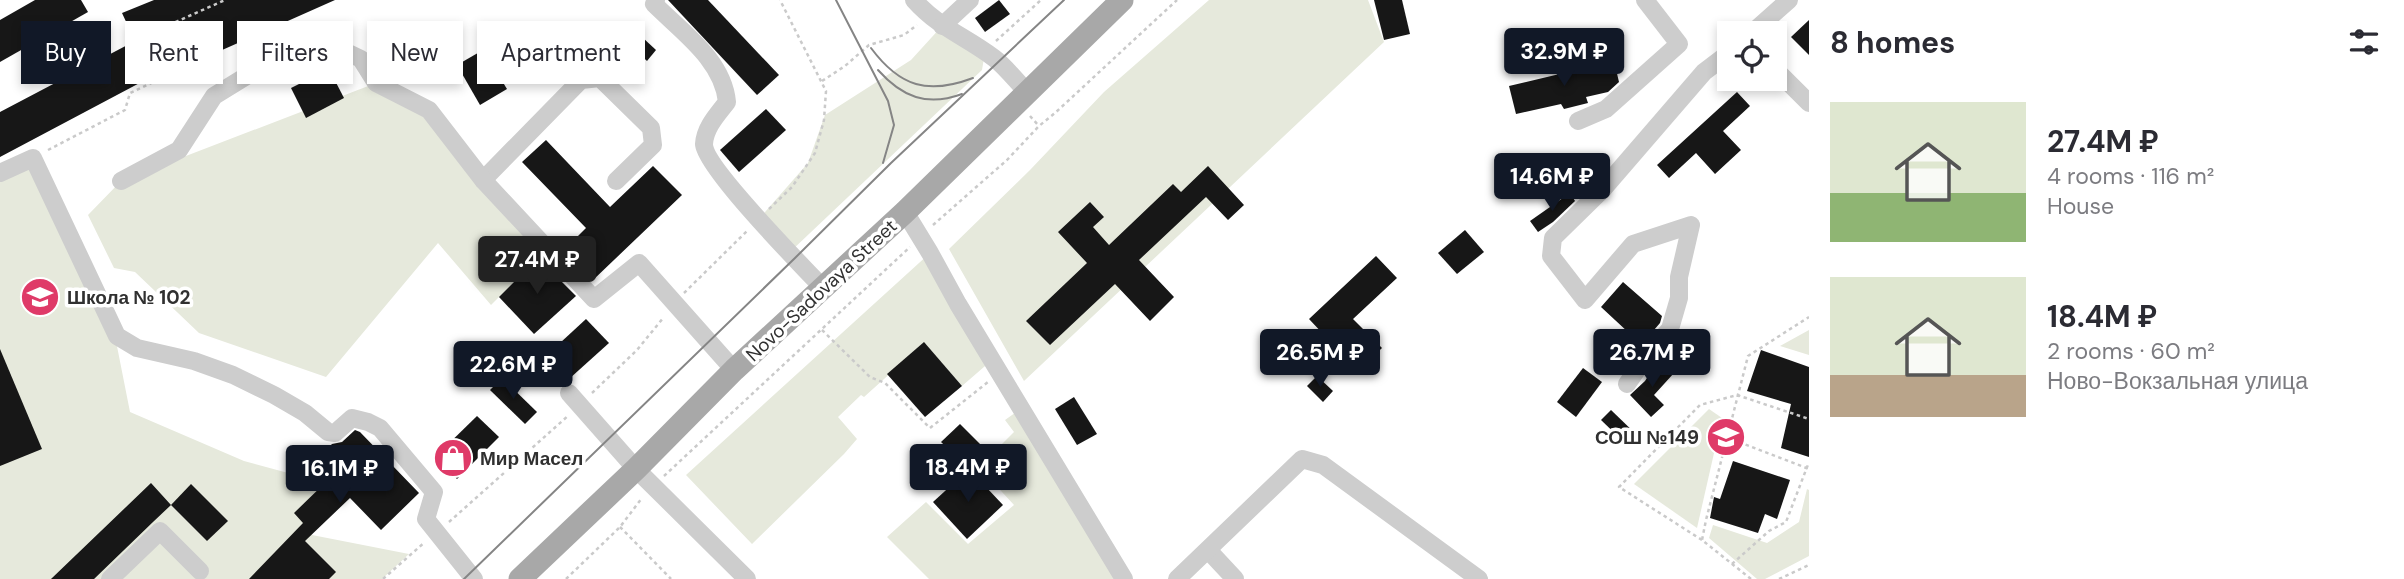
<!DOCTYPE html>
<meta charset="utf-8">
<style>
:root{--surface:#fff;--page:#f7f7f7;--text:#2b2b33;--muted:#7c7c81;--accent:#111827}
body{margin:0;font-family:"DM Sans",sans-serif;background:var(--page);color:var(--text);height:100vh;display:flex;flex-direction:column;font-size:26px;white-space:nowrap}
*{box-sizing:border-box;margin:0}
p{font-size:23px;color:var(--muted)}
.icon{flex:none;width:38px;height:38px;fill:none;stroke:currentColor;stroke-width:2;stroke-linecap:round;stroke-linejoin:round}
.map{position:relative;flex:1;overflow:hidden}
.details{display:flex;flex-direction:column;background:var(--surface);width:595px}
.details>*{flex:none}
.guide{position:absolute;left:21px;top:21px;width:665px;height:63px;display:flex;gap:14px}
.buttons{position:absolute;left:1717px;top:21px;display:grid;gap:14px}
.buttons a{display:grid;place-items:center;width:70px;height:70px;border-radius:0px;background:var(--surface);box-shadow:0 4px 10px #0003;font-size:35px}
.price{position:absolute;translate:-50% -60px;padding:0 16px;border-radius:7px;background:var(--accent);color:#fff;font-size:23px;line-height:46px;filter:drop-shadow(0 2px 4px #0008)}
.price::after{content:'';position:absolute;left:50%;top:42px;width:21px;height:16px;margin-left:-10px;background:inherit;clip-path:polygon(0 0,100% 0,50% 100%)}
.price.selected{background:#222;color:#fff}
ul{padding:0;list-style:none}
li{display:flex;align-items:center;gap:21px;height:175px;padding:0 21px}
li span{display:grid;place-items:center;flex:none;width:196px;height:140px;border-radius:0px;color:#555}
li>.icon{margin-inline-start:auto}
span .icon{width:84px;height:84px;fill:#fffc;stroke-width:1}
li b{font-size:30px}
h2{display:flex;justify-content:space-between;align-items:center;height:84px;padding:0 21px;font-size:30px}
.chip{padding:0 24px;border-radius:0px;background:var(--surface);box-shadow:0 4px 10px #0003;font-size:24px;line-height:63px}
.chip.selected{background:var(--accent);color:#fff}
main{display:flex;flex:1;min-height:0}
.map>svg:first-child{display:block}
</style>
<main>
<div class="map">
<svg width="1809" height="579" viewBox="0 0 1809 579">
<rect width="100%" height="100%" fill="#fff"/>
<g fill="#e6e9dc">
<polygon points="1209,0 1368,0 1384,42 1024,381 949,249 1030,170 1104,92"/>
<polygon points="942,26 985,52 982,70 790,252 758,220 808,163 825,115 911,60"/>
<polygon points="376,83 434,116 547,249 491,305 438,243 326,377 199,333 135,272 114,268 88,215 121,181"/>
<polygon points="33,158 113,326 130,412 244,461 325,483 312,535 409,554 382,579 0,579 0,170"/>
<polygon points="930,253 992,360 962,386 924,343 864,397 861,395 838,417 857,439 844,454 752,544 686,475"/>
<polygon points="1809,330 1809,355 1780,346"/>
<polygon points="1022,408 1125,579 929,579 887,537 926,502 968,544 1014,505 979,467 1014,432 1005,420"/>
<polygon points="1709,409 1722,418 1697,528 1634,484"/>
<polygon points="1807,489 1809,490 1809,556 1765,579 1757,579 1709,538 1713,525 1767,543 1799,522"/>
</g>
<g fill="#171717">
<polygon points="35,0 81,0 88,12 0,62 0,20"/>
<polygon points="154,0 335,0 186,66 187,70 170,77 166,69 0,157 0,112 135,41 122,13"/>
<polygon points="668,0 708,0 779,75 757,95"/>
<polygon points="999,0 1010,14 985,32 975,18"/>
<polygon points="1374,0 1402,0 1410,34 1384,40"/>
<polygon points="1809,20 1809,55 1791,37"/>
<polygon points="642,37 656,50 647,61 632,47"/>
<polygon points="483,50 507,89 480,105 457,65"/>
<polygon points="1614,61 1619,82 1608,92 1586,97 1588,103 1564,109 1561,104 1516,114 1509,86"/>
<polygon points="329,69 344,98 306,118 291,88"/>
<polygon points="1737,92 1750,106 1723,131 1741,150 1715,174 1696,153 1669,178 1657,165"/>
<polygon points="766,109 786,130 739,172 720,150"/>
<polygon points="546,140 610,207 653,166 682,195 592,281 564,250 586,228 522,162"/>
<polygon points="1208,166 1244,205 1228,220 1206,197 1139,260 1174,297 1150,321 1115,284 1050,345 1026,321 1087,263 1058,232 1090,202 1104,217 1093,227 1109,245 1173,184 1181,192"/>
<polygon points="1570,193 1575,201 1553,222 1538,232 1530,221"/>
<polygon points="1465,230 1484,252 1457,274 1438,253"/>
<polygon points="1376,256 1397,278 1353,319 1382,348 1358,371 1309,319"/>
<polygon points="538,258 576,296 534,334 499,297"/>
<polygon points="1623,282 1662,316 1660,323 1636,351 1623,340 1629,333 1601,307"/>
<polygon points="586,319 609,343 569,379 547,355"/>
<polygon points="924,342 962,386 925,417 887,374"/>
<polygon points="0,349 42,449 0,466"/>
<polygon points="1761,350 1809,367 1809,457 1781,448 1791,404 1747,391"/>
<polygon points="1659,359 1674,373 1654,395 1664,405 1651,417 1630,395 1645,381"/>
<polygon points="1583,368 1602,382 1576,417 1557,402"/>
<polygon points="1317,376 1333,391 1323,402 1307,386"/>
<polygon points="502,378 537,412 525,424 490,390"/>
<polygon points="1074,397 1097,434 1077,445 1055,409"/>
<polygon points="1611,410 1639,437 1629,447 1601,420"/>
<polygon points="477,416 499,437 457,479 435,457"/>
<polygon points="960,424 988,452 969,469 941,442"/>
<polygon points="355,430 360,432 419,493 381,530 350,498 305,541 336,572 329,579 249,579 303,523 294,513 330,478 314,462 332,444 342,442"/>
<polygon points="1733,461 1790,480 1777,519 1765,514 1758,533 1710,518 1714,497 1720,499"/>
<polygon points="969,469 1003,505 967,539 933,502"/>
<polygon points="151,483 171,505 153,522 94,579 51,579"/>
<polygon points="191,484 228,521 207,541 171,505"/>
</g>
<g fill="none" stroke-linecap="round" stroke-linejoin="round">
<g stroke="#cacaca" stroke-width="2.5" stroke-dasharray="3.5 3.5" stroke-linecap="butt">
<polyline points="169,25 225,0"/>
<polyline points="996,41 1041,0"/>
<polyline points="822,81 845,66 869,45 904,35 917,25"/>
<polyline points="1030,116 1039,126"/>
<polyline points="48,150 125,110 130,93 164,77 143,35 148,33"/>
<polyline points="769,209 792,187 815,153 824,120 826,91 780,0"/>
<polyline points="933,225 1007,160 1039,126 1055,113 1177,0"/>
<polyline points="684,293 747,231"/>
<polyline points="822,330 870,377 885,383 930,428 988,382"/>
<polyline points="592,393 637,350 664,317"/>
<polyline points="1726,437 1809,469"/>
<polyline points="664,476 910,247"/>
<polyline points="449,522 569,415"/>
<polyline points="620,527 671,579"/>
<polyline points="1702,540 1619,487 1700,405 1737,395 1809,419"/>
<polyline points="1732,564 1769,531 1786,522 1809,462"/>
<polyline points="383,579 425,542"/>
<polyline points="566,579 620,527 642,498"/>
<polyline points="1751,579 1702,540 1706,520 1748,356 1809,317"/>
<polyline points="1779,579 1809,565"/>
</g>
<g stroke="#cdcdcd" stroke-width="18">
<path d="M656 0 654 4C682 32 723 60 727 102 718 114 705 127 704 144 704 166 803 267 823 288"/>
<path d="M914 0C939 28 965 36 994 58 1006 67 1017 82 1028 93"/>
<polyline points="942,26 970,0"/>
<polyline points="1752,33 1789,0"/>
<polyline points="1774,68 1809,103"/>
<polyline points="1578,121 1606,109 1679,44 1645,0"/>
<polyline points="0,173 33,158 117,336 137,348 194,361 233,375 274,395 305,413 328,432 335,433 352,418 368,422 380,428 434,492 426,519 474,579"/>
<polyline points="483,180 581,80 600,78 651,128 653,145 616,181"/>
<polyline points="121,181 179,150 214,96 253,72 309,51 338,48 361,59 376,83 429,110 483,180 594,299 639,263 734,370"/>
<polyline points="905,212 930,253 958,304 1124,579"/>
<polyline points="1627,384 1648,354 1670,329 1679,298 1679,277 1691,225 1633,244 1585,300 1551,256 1553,238 1603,189 1704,72 1729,53"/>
<polyline points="569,393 636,469 747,579"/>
<polyline points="1208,550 1235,579"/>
<polyline points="110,579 160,531 200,571"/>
<polyline points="1177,579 1302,459 1323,465 1479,579"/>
</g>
<polyline stroke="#a8a8a8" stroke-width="23" points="520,579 636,469 734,370 905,212 1122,0"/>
<g stroke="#858585" stroke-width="2">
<polyline points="836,0 888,101 894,125 883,163"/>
<path d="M871 48C900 87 928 95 973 78"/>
<path d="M878 70C902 97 927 107 962 94"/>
<polyline points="464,579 795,258 891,163 1064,0"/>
</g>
</g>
<defs>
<g id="school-disc" transform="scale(2.0125)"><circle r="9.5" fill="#df3a68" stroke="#fff"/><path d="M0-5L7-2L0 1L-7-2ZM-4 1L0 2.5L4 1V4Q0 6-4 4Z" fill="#fff"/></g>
<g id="shop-disc" transform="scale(2.0125)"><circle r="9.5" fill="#df3a68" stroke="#fff"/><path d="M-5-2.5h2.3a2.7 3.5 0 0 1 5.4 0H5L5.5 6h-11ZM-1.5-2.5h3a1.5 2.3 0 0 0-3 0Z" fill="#fff"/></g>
</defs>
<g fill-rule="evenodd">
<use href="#school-disc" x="40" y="297"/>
<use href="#school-disc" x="1726" y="437"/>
<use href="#shop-disc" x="453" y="458"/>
</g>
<g text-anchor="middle" stroke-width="7" stroke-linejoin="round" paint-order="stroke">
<g font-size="19" fill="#303030" stroke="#fff">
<text transform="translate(821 290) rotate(-43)" y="7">Novo-Sadovaya Street</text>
</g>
<g font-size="19" font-weight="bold" fill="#303030" stroke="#fff" text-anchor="start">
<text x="67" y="304">Школа № 102</text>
<text x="1699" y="444" text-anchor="end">СОШ №149</text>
<text x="480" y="465">Мир Масел</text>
</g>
</g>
</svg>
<div class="buttons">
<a><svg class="icon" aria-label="locate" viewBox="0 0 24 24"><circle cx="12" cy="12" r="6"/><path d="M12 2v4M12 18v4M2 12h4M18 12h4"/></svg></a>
</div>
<b class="price" style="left:1564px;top:88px">32.9M ₽</b>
<b class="price" style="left:1552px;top:213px">14.6M ₽</b>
<b class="price selected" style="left:537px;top:296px">27.4M ₽</b>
<b class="price" style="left:1320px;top:389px">26.5M ₽</b>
<b class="price" style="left:1652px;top:389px">26.7M ₽</b>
<b class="price" style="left:513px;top:401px">22.6M ₽</b>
<b class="price" style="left:968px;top:504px">18.4M ₽</b>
<b class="price" style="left:340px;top:505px">16.1M ₽</b>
<div class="guide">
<a class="chip selected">Buy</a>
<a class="chip">Rent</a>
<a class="chip">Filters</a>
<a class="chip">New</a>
<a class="chip">Apartment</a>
</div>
</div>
<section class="details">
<h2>8 homes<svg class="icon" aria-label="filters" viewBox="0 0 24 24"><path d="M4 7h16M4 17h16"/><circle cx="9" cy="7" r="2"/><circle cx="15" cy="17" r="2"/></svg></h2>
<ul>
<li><span style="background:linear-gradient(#dfe7d0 65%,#8fb573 0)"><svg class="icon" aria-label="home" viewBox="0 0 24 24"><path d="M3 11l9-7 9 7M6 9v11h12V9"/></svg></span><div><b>27.4M ₽</b><p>4 rooms · 116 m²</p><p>House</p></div></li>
<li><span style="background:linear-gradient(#dfe7d0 70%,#b9a48a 0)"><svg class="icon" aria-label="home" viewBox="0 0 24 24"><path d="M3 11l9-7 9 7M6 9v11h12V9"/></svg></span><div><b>18.4M ₽</b><p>2 rooms · 60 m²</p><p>Ново-Вокзальная улица</p></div></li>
</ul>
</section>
</main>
